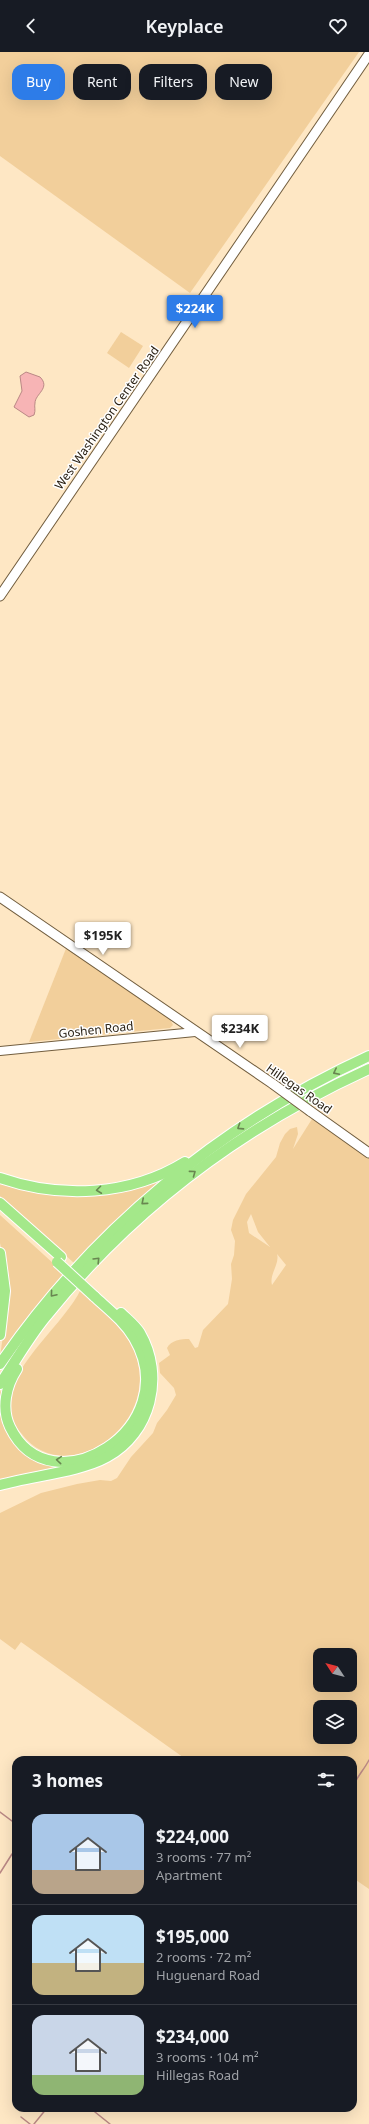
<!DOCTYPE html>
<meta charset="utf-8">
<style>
:root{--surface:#171b24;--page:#242831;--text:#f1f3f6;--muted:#9ea1a6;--line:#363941;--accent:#2d7ce8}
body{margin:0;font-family:"Noto Sans",sans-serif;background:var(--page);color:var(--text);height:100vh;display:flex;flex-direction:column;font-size:15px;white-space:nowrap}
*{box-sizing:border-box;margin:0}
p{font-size:13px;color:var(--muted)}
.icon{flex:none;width:22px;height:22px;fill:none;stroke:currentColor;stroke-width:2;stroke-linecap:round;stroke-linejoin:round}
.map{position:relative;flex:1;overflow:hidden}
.sheet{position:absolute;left:12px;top:1704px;width:345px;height:356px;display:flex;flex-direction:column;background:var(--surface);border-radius:12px;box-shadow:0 4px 16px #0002}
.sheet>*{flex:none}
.guide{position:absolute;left:12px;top:12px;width:345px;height:36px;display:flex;gap:8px}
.needle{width:26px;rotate:306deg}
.tools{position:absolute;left:313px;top:1596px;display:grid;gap:8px}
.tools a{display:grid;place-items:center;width:44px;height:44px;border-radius:8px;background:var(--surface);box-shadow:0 4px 16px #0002;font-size:20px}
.price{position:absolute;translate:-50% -34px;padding:0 9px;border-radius:4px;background:#fff;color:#222;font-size:13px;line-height:26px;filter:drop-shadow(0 1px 2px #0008)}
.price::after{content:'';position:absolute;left:50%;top:24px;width:12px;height:9px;margin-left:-6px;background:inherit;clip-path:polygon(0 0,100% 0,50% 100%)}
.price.on{background:var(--accent);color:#fff}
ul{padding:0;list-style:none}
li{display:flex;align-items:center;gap:12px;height:100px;padding:0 20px}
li+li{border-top:1px solid var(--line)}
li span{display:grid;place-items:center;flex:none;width:112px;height:80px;border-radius:12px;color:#555}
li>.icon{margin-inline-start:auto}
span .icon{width:48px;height:48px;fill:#fffc;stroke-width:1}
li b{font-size:17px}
h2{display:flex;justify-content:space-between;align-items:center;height:48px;padding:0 20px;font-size:17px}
.tag{padding:0 14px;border-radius:12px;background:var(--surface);box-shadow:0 4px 16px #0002;font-size:14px;line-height:36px}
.tag.on{background:var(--accent);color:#fff}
header{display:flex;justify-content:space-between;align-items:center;height:52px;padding:0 20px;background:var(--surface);font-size:18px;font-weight:600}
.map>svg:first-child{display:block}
</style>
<header><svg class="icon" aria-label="back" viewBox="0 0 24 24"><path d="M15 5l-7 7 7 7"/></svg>Keyplace<svg class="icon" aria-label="heart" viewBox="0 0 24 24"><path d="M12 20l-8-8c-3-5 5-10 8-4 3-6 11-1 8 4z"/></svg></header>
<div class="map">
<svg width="369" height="2072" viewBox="0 0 369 2072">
<rect width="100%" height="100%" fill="#fee7c4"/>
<g fill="#f2cf9b" fill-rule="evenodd">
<polygon points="0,0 359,0 190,241 0,104"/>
<polygon points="121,280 143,294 129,316 107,301"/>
<polygon points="67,894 169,965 173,973 170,976 29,990"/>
<path d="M312 1067 369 1104V1837L353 1826V1708H187L21 1590 15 1598 0 1587V1461L41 1441 77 1432 100 1428 111 1429 117 1426 131 1405 153 1381 157 1371 167 1358 176 1343 174 1336 160 1321 159 1311 170 1303 167 1296C171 1288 181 1287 189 1287L195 1296 198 1295 203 1278 228 1252 232 1227 231 1212 234 1203 235 1189 231 1178 233 1168 246 1142 276 1105 280 1091 285 1082 290 1077 297 1075 298 1082 293 1097ZM251 1162 258 1180 270 1195 249 1181 247 1170ZM277 1202 286 1213 272 1233C269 1222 280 1212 277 1202ZM320 1603H350V1633H320ZM320 1655H350V1685H320Z"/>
<polygon points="159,1126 161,1128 97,1187 74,1211 0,1144 0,1129 57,1141"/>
<polygon points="0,1163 65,1222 0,1305 3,1283 5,1213 0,1191"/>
<path d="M81 1237C99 1257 125 1275 135 1301 163 1374 64 1440 21 1381 13 1372 9 1360 10 1348 13 1310 65 1271 81 1237Z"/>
<path d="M4 1335C2 1341 0 1347 0 1353 0 1391 31 1411 65 1413L0 1428V1340Z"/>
</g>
<path fill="#f7b4b5" stroke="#ba8885" d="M26 320 40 325C51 336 35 342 35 351 34 355 36 358 34 363L29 365 14 355 22 339 20 324Z"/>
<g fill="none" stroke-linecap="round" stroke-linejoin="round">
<g stroke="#ba8885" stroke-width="1.5">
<path d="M353 1735C357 1724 364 1718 369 1708"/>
<polyline points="0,1760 16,1772"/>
<polyline points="16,1779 13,1783 16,1788"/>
<polyline points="0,1821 12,1802"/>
<polyline points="90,2056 110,2072"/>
<polyline points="21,2065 30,2072"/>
<polyline points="34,2072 47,2056"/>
</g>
<g stroke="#725e3f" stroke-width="10">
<polyline id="tertiary" points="0,999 195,980"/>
</g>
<g stroke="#725e3f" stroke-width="11">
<g id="secondary">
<polyline points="0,544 369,2"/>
<polyline points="0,845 273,1032"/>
<polyline points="310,1059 369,1101"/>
</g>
</g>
<g stroke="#fff" stroke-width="12">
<g id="trunk">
<path d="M0 1126C60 1147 130 1144 185 1110"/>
<polyline points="0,1151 61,1205"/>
<polyline points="0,1201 5,1239 0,1283"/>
<path d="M0 1312C92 1178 222 1071 369 1004"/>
<path d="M17 1317C6 1334 1 1356 10 1375 50 1459 187 1376 134 1286 124 1269 108 1257 94 1244"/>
<path d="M0 1332C15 1310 28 1287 44 1267 131 1158 242 1075 369 1017"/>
<path d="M0 1433C31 1424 80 1420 107 1405 151 1381 165 1324 140 1281 135 1273 127 1267 121 1261"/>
</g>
</g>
<use href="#tertiary" stroke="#fff" stroke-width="8"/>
<use href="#secondary" stroke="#fff" stroke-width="9"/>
<use href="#trunk" stroke="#a4e88a" stroke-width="10"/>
<g stroke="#725e3f" stroke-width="11" stroke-linecap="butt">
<polyline id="secondary-bridge" points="273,1032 310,1059"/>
</g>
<g stroke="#fff" stroke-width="12" stroke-linecap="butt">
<polyline id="trunk-bridge" points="57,1210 94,1244"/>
</g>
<use href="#secondary-bridge" stroke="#fff" stroke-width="9"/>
<use href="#trunk-bridge" stroke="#a4e88a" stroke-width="10"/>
</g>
<defs><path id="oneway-chevron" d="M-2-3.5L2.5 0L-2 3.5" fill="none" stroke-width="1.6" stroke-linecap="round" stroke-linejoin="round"/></defs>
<g stroke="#688650">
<use href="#oneway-chevron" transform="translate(336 1020) rotate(153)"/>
<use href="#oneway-chevron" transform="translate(240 1075) rotate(147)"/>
<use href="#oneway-chevron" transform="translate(193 1121) rotate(-36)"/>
<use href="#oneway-chevron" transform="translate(99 1138) rotate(173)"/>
<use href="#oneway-chevron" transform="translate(144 1150) rotate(140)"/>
<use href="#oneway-chevron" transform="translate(97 1208) rotate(-46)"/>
<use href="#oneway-chevron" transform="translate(53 1242) rotate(130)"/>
<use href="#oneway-chevron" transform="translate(59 1408) rotate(-175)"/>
</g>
<g text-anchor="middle" stroke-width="3" stroke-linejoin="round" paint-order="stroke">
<g font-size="12" fill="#2c2316" stroke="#fff">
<text transform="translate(107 366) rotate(-55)" y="4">West Washington Center Road</text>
<text transform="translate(96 978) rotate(-6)" y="4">Goshen Road</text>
<text transform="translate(299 1037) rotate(35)" y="4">Hillegas Road</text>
</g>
</g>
</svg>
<div class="tools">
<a><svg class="needle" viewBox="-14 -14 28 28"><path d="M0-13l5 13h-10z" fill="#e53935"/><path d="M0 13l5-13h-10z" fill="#9ea1a6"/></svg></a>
<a><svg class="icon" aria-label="layers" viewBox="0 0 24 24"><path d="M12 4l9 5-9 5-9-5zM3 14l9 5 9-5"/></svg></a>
</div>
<b class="price on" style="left:195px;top:277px">$224K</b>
<b class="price" style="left:103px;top:904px">$195K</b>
<b class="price" style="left:240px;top:997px">$234K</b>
<div class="guide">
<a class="tag on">Buy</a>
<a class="tag">Rent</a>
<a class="tag">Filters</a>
<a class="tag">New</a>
</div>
<section class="sheet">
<h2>3 homes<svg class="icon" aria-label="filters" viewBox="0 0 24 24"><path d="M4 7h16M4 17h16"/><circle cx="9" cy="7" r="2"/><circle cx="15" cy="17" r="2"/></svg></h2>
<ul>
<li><span style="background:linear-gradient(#a9c7e8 70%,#b9a48a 0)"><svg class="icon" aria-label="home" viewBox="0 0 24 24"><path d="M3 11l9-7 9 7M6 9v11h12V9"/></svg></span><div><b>$224,000</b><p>3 rooms · 77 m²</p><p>Apartment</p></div></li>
<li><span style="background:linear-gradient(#bfe0f5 60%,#c2b280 0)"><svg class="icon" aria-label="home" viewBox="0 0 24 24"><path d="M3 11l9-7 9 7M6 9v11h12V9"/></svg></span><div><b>$195,000</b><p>2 rooms · 72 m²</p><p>Huguenard Road</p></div></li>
<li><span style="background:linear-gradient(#c9d6e8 75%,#8fb573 0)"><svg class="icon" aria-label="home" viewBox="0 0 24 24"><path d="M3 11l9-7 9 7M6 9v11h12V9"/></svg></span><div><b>$234,000</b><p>3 rooms · 104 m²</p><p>Hillegas Road</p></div></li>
</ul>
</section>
</div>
